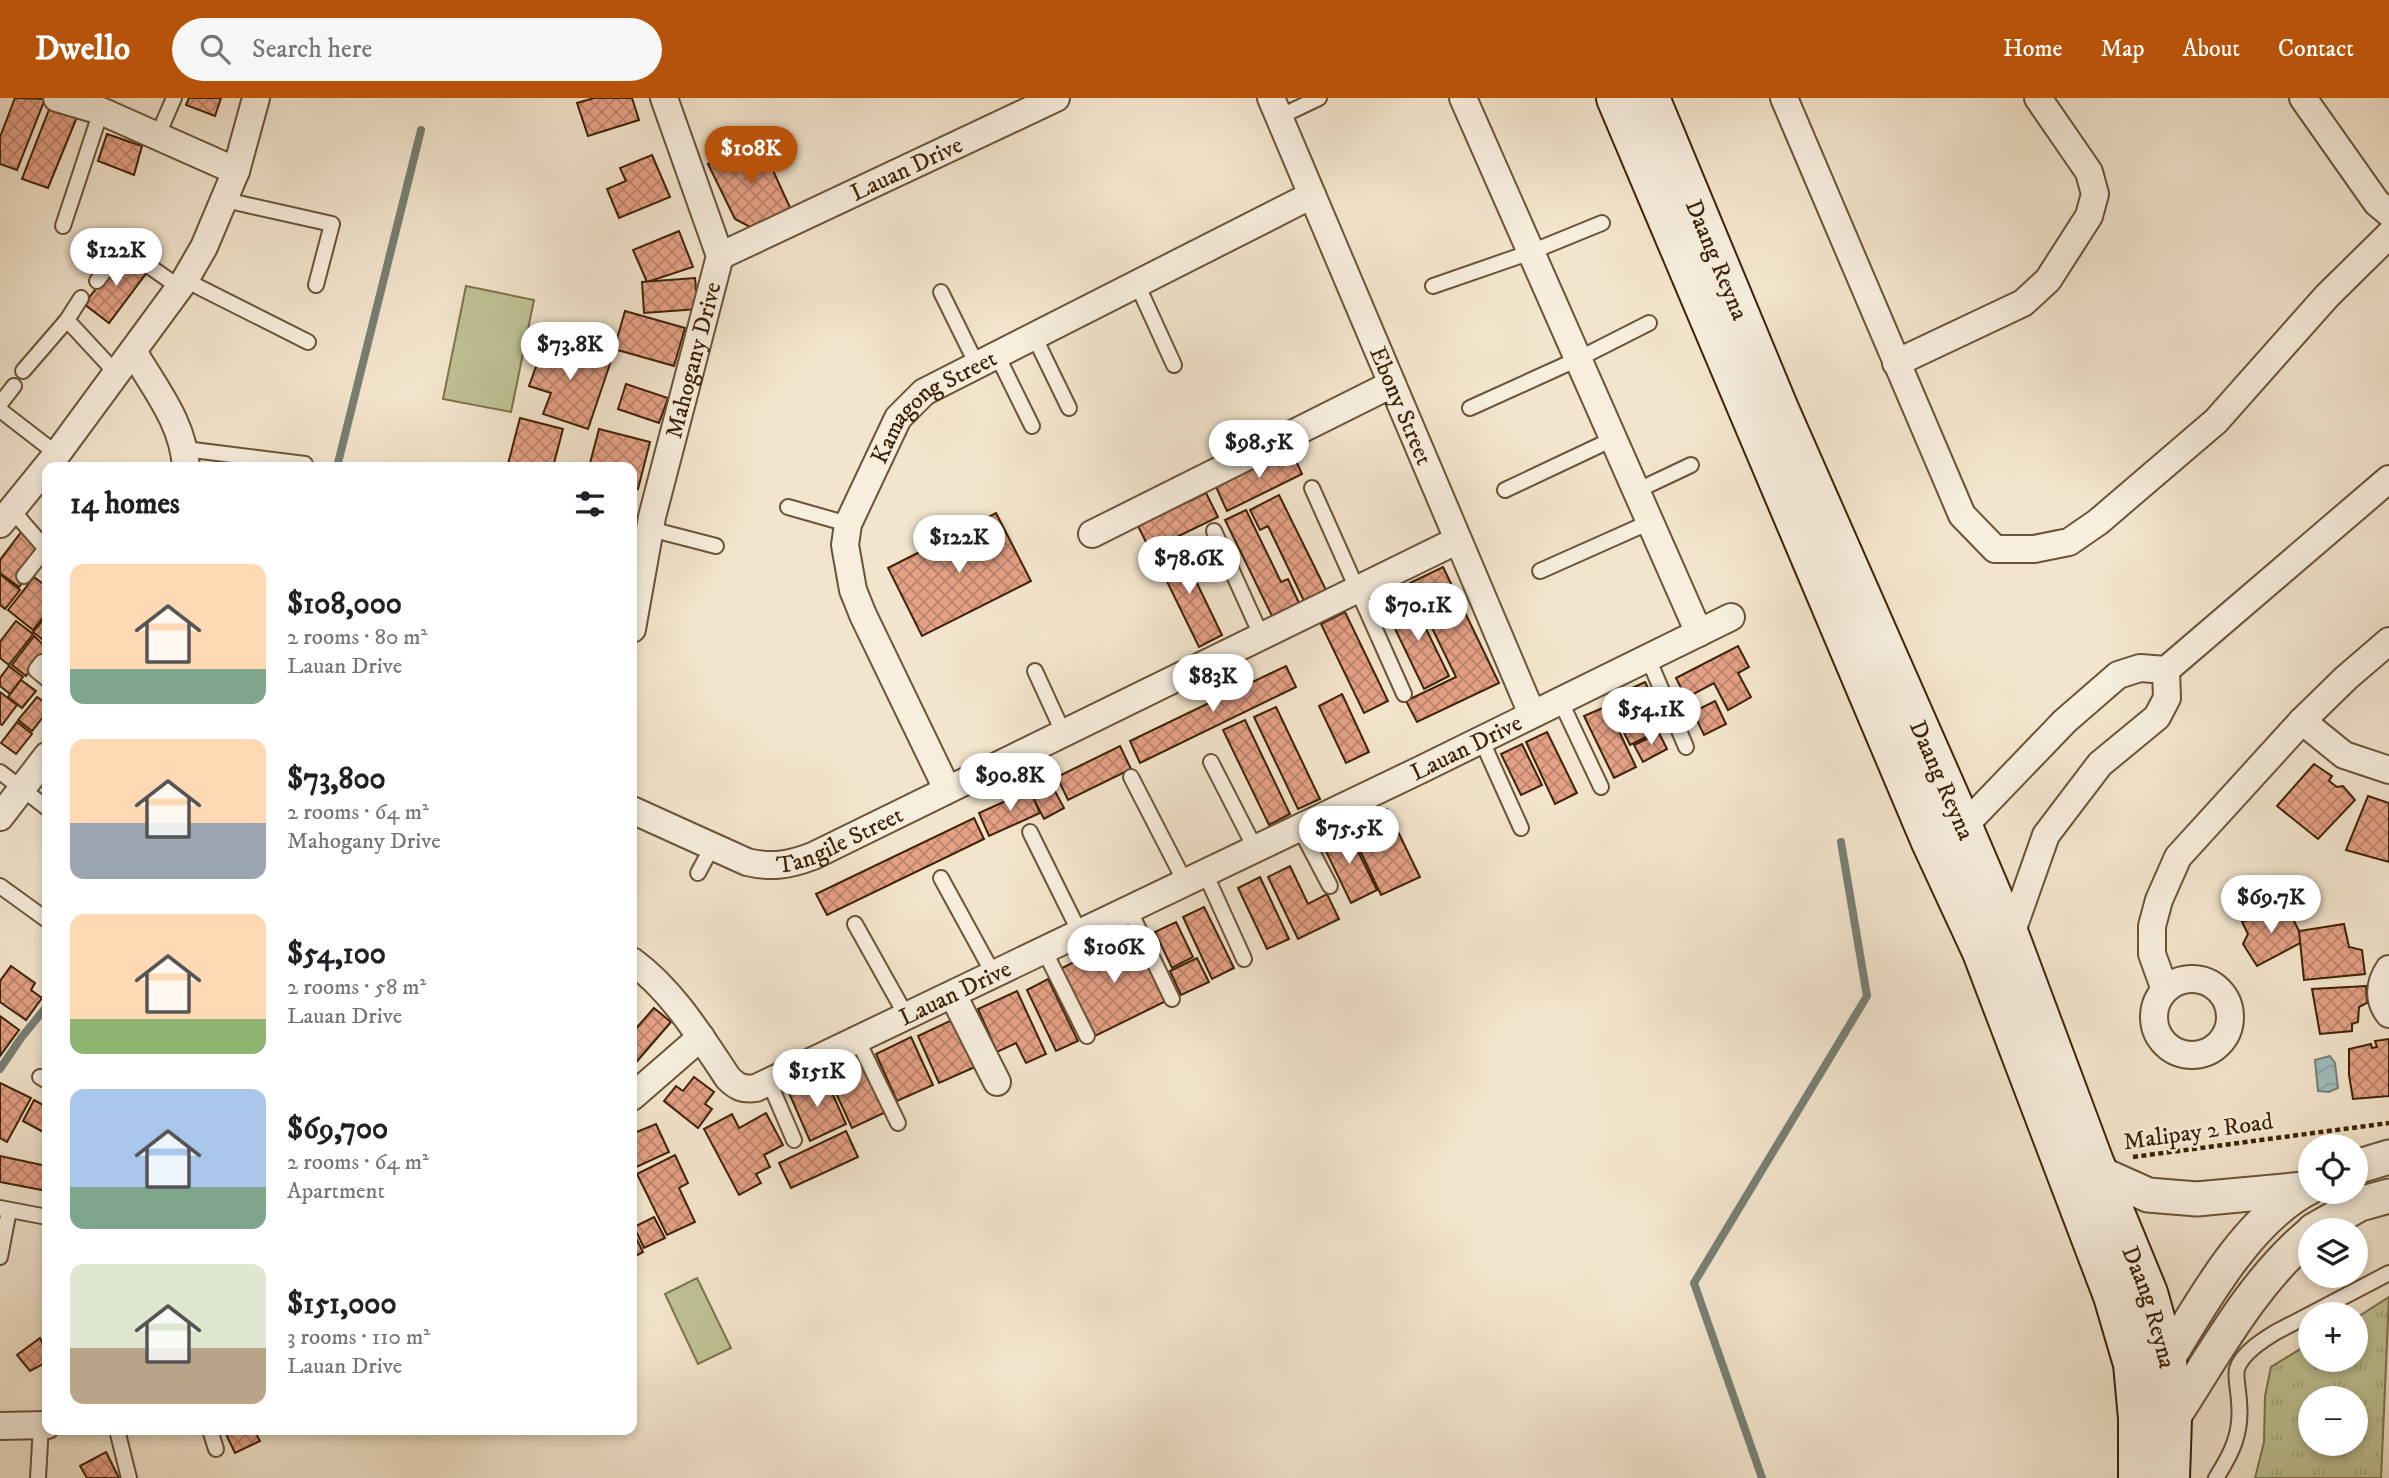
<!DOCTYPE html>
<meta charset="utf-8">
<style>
:root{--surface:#fff;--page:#f6f6f6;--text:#202124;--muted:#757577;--accent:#b45309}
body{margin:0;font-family:"IM FELL DW Pica",serif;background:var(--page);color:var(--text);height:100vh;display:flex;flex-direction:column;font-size:26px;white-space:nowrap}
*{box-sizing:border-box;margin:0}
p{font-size:23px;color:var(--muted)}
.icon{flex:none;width:38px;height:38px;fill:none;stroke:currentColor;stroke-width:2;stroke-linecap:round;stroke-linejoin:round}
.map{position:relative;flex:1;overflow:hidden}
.panel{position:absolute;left:42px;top:364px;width:595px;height:973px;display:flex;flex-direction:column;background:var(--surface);border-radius:14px;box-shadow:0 4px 10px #0003}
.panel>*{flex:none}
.controls{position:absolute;left:2298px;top:1036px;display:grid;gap:14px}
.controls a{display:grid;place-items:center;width:70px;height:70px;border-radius:50%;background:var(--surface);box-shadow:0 4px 10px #0003;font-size:35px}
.price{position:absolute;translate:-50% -60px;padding:0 16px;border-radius:24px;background:#fff;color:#222;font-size:23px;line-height:46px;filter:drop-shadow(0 2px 4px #0008)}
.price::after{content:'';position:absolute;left:50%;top:42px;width:21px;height:16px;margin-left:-10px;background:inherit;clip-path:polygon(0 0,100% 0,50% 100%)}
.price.selected{background:var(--accent);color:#fff}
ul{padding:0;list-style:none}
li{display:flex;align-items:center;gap:21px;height:175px;padding:0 28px}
li span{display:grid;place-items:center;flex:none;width:196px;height:140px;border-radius:14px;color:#555}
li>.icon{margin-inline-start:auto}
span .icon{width:84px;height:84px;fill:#fffc;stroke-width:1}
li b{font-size:30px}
h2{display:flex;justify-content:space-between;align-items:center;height:84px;padding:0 28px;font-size:30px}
header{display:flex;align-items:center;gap:42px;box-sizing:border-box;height:98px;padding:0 35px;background:var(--accent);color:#fff}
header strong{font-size:33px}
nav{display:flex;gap:38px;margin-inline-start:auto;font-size:24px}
.search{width:490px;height:63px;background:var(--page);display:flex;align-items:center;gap:18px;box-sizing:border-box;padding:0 24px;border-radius:38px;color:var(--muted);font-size:26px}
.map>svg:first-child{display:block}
</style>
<header>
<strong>Dwello</strong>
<div class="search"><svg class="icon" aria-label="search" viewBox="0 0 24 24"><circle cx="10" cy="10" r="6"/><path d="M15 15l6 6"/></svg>Search here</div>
<nav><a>Home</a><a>Map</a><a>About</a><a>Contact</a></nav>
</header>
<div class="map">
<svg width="2389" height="1380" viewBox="0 0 2389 1380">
<defs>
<pattern id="grass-tufts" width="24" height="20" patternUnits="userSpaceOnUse" patternTransform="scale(1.75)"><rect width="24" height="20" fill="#bfc395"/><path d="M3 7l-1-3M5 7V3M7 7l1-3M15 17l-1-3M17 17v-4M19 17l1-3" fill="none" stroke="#a5a77f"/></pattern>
<pattern id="water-waves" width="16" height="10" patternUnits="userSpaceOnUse" patternTransform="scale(1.75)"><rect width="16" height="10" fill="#9dbebe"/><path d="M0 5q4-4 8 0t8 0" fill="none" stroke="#88a3a2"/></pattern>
<pattern id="building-cross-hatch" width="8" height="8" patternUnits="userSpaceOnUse" patternTransform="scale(1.75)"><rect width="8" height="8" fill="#e5a186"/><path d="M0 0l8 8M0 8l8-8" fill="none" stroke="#bb836c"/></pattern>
</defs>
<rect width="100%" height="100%" fill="#f3e5cd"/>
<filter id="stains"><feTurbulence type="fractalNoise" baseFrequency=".00286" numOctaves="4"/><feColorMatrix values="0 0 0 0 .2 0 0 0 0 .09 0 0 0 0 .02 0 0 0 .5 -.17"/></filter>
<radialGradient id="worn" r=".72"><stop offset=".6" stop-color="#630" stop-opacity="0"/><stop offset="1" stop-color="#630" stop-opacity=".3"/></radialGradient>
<path fill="url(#grass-tufts)" stroke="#7e724d" stroke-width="2" fill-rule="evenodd" d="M2389 1199 2381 1380H2255L2264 1344 2265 1298 2271 1269 2310 1245V1262H2356V1220ZM2310 1300H2356V1346H2310Z"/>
<g fill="#bfc395" stroke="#7e724d" stroke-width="2">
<polygon points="466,188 534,202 511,314 443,301"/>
<polygon points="697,1180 731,1250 698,1266 665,1196"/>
</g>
<polygon fill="url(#water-waves)" stroke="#778074" stroke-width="2" points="2330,958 2335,965 2338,990 2329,994 2318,993 2315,962"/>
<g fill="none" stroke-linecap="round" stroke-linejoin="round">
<g stroke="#778074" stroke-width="8">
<polyline points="337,369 421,32"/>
<polyline points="0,971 21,940 47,908"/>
<polyline points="1762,1380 1694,1185 1867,898 1841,744"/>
</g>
</g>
<g fill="url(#building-cross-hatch)" stroke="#3e2205" stroke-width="2">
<polygon points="15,0 45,1 17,72 0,66 0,39"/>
<polygon points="189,0 221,0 215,18 186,7"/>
<polygon points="594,0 632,0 639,22 588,38 577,5"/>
<polygon points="52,4 79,14 48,90 22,81"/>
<polygon points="107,36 142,48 134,77 98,63"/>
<polygon points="759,42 793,116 752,130 735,121 708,66"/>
<polygon points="652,57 670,99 619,120 607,91 626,83 620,70"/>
<polygon points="679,133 693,169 647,184 633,152"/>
<polygon points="124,155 148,173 109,225 84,206"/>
<polygon points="695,180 698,211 644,215 642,184"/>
<polygon points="625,213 685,230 674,268 614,251"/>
<polygon points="546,241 611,263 588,331 543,316 551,295 529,288"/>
<polygon points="626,286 668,300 659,325 618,311"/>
<polygon points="520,320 563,331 553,369 524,369 508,366"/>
<polygon points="599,331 650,344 638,391 632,389 632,369 589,369"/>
<polygon points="1291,352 1302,376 1227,413 1216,389"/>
<polygon points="1206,395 1218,419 1150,452 1138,428"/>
<polygon points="1279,397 1326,492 1304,503 1268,428 1260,432 1250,412"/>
<polygon points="1246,412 1281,484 1288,481 1299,505 1272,518 1225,422"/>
<polygon points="996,415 1031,483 922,538 888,470"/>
<polygon points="22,433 47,453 19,489 0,475 0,462"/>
<polygon points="1179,448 1222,537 1199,549 1155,459"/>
<polygon points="1443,469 1499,585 1417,624 1406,603 1456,579 1410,485"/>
<polygon points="0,476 20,492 5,511 0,507"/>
<polygon points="34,479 47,489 47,514 33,532 8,512"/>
<polygon points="1411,500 1449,578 1424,591 1386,512"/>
<polygon points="1345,514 1388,603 1364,615 1321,526"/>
<polygon points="47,517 47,545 33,534"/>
<polygon points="16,523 33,536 9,567 0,560 0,544"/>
<polygon points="34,538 47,550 26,578 12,567"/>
<polygon points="1738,548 1749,569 1738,575 1751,599 1728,612 1714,585 1686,600 1676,580"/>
<polygon points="9,568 23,579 10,596 0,588 0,580"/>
<polygon points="1286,568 1296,589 1140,665 1130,643"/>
<polygon points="21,582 36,593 22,610 8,599"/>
<polygon points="1645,584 1667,629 1630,647 1608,601"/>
<polygon points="0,594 17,607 2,627 0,626"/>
<polygon points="1342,596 1369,654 1346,665 1319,608"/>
<polygon points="37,599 47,606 47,614 32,633 18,622"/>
<polygon points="1715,603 1726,626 1704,637 1693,614"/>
<polygon points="1607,608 1636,669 1614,680 1584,618"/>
<polygon points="1276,609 1320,701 1298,711 1254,619"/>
<polygon points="1245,622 1290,716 1269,727 1223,632"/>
<polygon points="17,624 32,636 16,656 1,645"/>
<polygon points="1547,634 1577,695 1555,706 1526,644"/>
<polygon points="1659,635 1667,651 1643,664 1634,647"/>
<polygon points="1522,646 1542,687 1521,697 1501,656"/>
<polygon points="1120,648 1131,671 1068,702 1057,679"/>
<polygon points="2314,666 2332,678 2329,683 2337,689 2343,688 2355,702 2318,741 2277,708"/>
<polygon points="1043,671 1064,710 1044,721 1024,682"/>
<polygon points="1030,692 1040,715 989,738 979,715"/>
<polygon points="2368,698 2389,705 2389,764 2346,752"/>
<polygon points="1387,711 1420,779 1381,797 1349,729"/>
<polygon points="974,720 984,741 827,817 816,796"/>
<polygon points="1347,731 1377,792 1351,805 1321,743"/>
<polygon points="1290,768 1308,806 1327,796 1339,821 1298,841 1268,779"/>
<polygon points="1260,779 1289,841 1267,851 1238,790"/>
<polygon points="1204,809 1234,870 1212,881 1183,819"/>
<polygon points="2287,809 2304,843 2257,868 2243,846 2248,836 2242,824"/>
<polygon points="1176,824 1193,859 1172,870 1155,834"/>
<polygon points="2344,826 2349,849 2362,852 2365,876 2304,882 2299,833"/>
<polygon points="1135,834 1168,902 1093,939 1060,871"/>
<polygon points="1197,860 1209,884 1181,897 1170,873"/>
<polygon points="11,868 35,885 31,892 42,900 26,922 0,904 0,883"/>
<polygon points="1048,881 1078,943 1056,953 1027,892"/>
<polygon points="2366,888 2367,905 2359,909 2358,924 2352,926 2352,933 2320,936 2312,891"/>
<polygon points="1017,893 1046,956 1026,965 1016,945 997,954 978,911"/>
<polygon points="654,910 671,924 632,969 632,935"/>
<polygon points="0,918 19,932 0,958"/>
<polygon points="954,921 975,969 939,985 918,938"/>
<polygon points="911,939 933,987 897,1003 876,956"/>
<polygon points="2389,941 2389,998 2353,1001 2349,977 2349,951 2371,946 2372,950 2377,949 2375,943"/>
<polygon points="866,965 888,1013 852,1030 830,982"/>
<polygon points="694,979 714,994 705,1006 712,1011 698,1030 664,1003 676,988 683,993"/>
<polygon points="825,979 846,1026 810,1043 789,995"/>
<polygon points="0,985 31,1000 7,1044 0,1040"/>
<polygon points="34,1002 47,1009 47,1036 23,1023"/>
<polygon points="766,1015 783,1047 764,1057 770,1069 756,1076 761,1085 739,1097 704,1031 732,1016 739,1030"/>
<polygon points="656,1026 669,1054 632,1071 632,1036"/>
<polygon points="846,1033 858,1059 791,1090 779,1065"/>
<polygon points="675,1057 688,1085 679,1090 695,1124 667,1137 637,1076"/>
<polygon points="0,1058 47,1068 47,1093 0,1084"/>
<polygon points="654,1119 665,1140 644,1150 634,1129"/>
<polygon points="632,1132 643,1154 632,1160"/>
<polygon points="40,1240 47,1253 47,1264 30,1273 17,1257"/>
<polygon points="224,1332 254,1332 260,1343 235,1355"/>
<polygon points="106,1354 119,1380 87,1380 80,1368"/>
</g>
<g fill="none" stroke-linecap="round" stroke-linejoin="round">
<g stroke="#6b5337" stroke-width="18">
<g id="service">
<polyline points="1279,19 1319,0"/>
<polyline points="157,39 174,0"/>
<polyline points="225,102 332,126 316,187"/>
<polyline points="63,128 101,13"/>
<polyline points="185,182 308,244"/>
<polyline points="97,183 123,150 179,189"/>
<polyline points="1137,186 1174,267"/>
<polyline points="1433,188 1531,154 1602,125"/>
<polyline points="941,194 977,267"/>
<polyline points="67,222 117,276"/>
<polyline points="1034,238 1069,310"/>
<polyline points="997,257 1032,328"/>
<polyline points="23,273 67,222 81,200"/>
<polyline points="0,306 14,288"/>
<polyline points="1470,310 1578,261 1649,225"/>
<polyline points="0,312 57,356"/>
<polyline points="185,351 305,366"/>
<polyline points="1312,390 1404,596"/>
<polyline points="1505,392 1613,341"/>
<polyline points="1636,393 1691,367"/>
<polyline points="788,409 848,426"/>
<polyline points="12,412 46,451"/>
<polyline points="650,431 716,448"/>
<polyline points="1214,433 1261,537"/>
<polyline points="1540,473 1650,424"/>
<polyline points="24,478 47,449"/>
<polyline points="1648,560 1686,649"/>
<polyline points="42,564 36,572 47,581"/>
<polyline points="1035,573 1063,634"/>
<polyline points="1560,602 1601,689"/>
<polyline points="1481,641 1521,730"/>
<polyline points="1211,664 1255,750"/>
<polyline points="0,674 47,710"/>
<polyline points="1131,679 1185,784"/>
<polyline points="1299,729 1330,788"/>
<polyline points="1030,734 1080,835"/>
<polyline points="698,775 712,749"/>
<polyline points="1205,775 1244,861"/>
<polyline points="941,780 994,877"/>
<polyline points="0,788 47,822"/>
<polyline points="1129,811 1172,901"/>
<polyline points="855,826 907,919"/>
<polyline points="1044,852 1087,938"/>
<polyline points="858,943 898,1025"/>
<polyline points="40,979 47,983"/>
<polyline points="770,986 794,1042"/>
<polyline points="0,1110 47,1119"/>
<polyline points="0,1159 9,1112"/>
<polyline points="117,1332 129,1380"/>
<polyline points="210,1332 216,1351"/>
<polyline points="38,1380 41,1327"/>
<path d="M2216 1380C2232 1355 2242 1335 2239 1304 2239 1295 2235 1280 2237 1271 2242 1255 2263 1242 2276 1234L2389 1175"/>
</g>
</g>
<g stroke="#6b5337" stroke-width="30">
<g id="minor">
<polyline points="57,0 101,13 236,73"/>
<path id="s1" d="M1271 0 1532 616"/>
<polyline points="1463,0 1699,535"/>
<polyline points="1784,0 1962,417 1995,451 2034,451 2069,444 2098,424 2216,323 2327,198 2389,137"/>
<polyline points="2303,0 2377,105 2389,115"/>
<path id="s2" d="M720 158 1056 0"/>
<path d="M133 253C155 291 183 324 186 369"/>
<polyline points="1896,265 2023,205 2048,182 2089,118 2095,96 2089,74 2038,0"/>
<polyline points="0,426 57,356 185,182 204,149 236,73 256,0"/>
<polyline points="1092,436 1392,286"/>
<path id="s3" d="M632 531 652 419 720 158 664 0"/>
<polyline points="2302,623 2344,657 2389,672"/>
<path id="s4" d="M947 691 863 517 853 492 845 447 848 426 898 320 924 294 1312 97"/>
<path id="s5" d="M632 712 747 764C772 770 789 767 813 758L1458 442"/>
<polyline points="0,719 47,658"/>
<polyline points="1949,735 1963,729 2065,623 2118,577 2140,570 2166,572 2389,381"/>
<polyline points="2004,843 2010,839 2046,737 2100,666 2157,619 2167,600 2166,572"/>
<path id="s6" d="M632 863C673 893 700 938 728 980 737 989 743 992 756 990L1420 672 1731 519"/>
<path d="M2389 871C2379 886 2378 902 2389 916"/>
<circle cx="2192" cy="919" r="38"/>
<polyline points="2165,892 2152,856 2152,828 2159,802 2178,759 2302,623 2346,580 2389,543"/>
<polyline points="953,897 997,984"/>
<polyline points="632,999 701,939"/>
<polyline points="0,1328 47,1327"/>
</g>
</g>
<g stroke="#6b5337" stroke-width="37">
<g id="tertiary">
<polyline points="2356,1069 2389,1059"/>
<polyline points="2099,1075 2148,1097 2197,1101 2304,1091"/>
<polyline points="2314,1132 2360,1106 2389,1098"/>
<path d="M2148 1264 2167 1262C2202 1204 2248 1120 2310 1089"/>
<path d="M2158 1321H2172C2214 1257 2251 1186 2310 1136"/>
</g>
</g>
<g stroke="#3e2205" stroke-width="42">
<g id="secondary">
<polyline points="1616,0 1931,744 1982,854 2113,1198 2133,1266 2138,1320 2138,1380"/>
<path id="s7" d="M1650 0 1779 311 1963 729 2010 839 2094 1064 2148 1195 2167 1262 2172 1321 2170 1380"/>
</g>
</g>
<polyline stroke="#3e2205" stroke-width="4.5" stroke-dasharray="5 3.5" stroke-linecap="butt" points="2133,1059 2389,1025"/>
<use href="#service" stroke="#f7eede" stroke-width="14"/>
<use href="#minor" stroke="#f7eede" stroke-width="26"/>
<use href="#tertiary" stroke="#f7eede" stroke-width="33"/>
<use href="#secondary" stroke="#f7eede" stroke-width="38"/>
</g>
<g text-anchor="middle" stroke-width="5" stroke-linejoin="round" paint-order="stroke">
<g font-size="24" fill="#3e2205" stroke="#f7eede">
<text dy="8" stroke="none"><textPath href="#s2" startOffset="206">Lauan Drive</textPath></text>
<text dy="8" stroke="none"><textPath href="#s7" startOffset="175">Daang Reyna</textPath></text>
<text dy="8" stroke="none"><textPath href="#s3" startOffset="276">Mahogany Drive</textPath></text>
<text dy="8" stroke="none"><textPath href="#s1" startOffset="334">Ebony Street</textPath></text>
<text dy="8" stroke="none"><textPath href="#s4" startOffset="438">Kamagong Street</textPath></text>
<text dy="8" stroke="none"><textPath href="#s6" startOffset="971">Lauan Drive</textPath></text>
<text dy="8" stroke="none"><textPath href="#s7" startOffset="742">Daang Reyna</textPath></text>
<text dy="8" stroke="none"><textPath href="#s5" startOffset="224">Tangile Street</textPath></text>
<text dy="8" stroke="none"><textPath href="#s6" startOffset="404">Lauan Drive</textPath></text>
<text transform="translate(2198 1033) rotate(-8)" y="8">Malipay 2 Road</text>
<text dy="8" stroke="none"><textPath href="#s7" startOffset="1309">Daang Reyna</textPath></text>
</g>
</g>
<rect width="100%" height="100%" filter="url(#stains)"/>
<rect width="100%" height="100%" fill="url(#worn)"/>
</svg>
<div class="controls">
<a><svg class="icon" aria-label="locate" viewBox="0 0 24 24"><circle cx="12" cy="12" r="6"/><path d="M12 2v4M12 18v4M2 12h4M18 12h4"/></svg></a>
<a><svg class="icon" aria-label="layers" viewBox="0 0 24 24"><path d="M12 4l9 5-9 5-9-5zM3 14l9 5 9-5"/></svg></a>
<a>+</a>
<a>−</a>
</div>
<b class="price selected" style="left:751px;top:88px">$108K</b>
<b class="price" style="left:116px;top:190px">$122K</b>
<b class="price" style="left:570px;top:284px">$73.8K</b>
<b class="price" style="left:1259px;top:382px">$98.5K</b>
<b class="price" style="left:959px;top:477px">$122K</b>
<b class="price" style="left:1189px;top:498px">$78.6K</b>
<b class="price" style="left:1418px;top:545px">$70.1K</b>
<b class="price" style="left:1213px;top:616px">$83K</b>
<b class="price" style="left:1651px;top:649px">$54.1K</b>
<b class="price" style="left:1010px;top:715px">$90.8K</b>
<b class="price" style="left:1349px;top:768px">$75.5K</b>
<b class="price" style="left:2271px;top:837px">$69.7K</b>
<b class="price" style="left:1114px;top:887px">$106K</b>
<b class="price" style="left:817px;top:1011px">$151K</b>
<section class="panel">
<h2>14 homes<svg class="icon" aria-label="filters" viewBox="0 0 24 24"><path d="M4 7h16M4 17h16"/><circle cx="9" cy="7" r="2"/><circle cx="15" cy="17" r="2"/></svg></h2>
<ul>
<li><span style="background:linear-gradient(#ffd9b3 75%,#7fa58c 0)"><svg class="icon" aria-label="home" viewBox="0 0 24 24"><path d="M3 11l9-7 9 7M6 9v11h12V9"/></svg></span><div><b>$108,000</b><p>2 rooms · 80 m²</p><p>Lauan Drive</p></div></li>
<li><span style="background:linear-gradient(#ffd9b3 60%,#9aa5b1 0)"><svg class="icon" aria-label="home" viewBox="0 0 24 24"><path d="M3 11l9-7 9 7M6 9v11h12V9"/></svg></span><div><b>$73,800</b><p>2 rooms · 64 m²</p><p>Mahogany Drive</p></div></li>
<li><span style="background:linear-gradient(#ffd9b3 75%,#8fb573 0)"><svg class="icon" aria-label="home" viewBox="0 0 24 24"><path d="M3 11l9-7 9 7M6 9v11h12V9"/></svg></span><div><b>$54,100</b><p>2 rooms · 58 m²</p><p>Lauan Drive</p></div></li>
<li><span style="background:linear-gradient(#a9c7e8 70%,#7fa58c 0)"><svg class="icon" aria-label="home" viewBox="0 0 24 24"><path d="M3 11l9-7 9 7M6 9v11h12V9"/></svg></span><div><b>$69,700</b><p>2 rooms · 64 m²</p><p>Apartment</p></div></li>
<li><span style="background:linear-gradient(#dfe7d0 60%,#b9a48a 0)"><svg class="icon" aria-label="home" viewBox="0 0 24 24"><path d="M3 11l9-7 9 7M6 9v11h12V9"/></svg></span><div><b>$151,000</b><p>3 rooms · 110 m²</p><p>Lauan Drive</p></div></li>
</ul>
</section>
</div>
